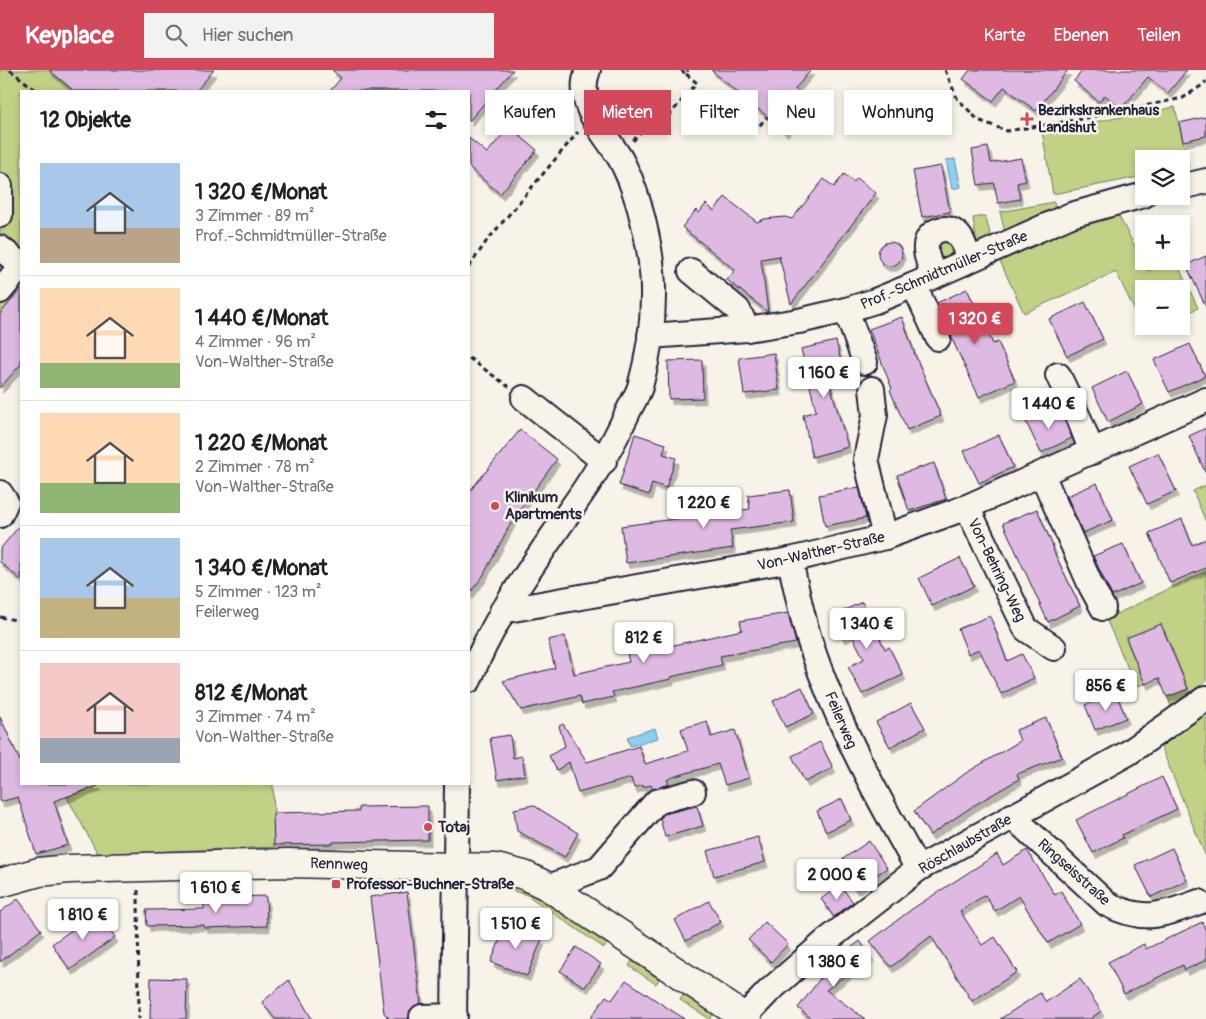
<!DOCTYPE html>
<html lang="de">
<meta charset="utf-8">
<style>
:root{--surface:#fff;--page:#f2f2f2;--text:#202124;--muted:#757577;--line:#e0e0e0;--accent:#d1495b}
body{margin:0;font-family:Pangolin,sans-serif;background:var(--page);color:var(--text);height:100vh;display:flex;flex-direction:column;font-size:19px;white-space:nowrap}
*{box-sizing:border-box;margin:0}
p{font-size:16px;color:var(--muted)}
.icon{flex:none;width:28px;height:28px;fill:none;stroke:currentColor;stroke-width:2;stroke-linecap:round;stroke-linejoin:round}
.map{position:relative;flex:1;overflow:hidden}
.sheet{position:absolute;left:20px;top:20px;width:450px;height:695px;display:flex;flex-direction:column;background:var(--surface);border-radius:0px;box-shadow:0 2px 8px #0003}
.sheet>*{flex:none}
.guide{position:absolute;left:485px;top:20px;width:475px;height:45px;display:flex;gap:10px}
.buttons{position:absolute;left:1135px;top:80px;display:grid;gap:10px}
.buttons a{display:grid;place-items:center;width:55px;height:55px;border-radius:0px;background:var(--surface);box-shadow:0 2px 8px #0003;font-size:25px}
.price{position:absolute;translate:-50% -42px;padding:0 11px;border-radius:5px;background:#fff;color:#222;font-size:16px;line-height:32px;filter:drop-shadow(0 1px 2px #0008)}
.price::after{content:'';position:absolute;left:50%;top:30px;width:15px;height:11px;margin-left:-8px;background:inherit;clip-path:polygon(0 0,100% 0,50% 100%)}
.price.active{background:var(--accent);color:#fff}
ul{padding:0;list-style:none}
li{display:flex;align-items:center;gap:15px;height:125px;padding:0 20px}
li+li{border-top:1px solid var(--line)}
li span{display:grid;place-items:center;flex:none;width:140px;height:100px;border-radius:0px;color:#555}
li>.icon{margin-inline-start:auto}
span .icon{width:60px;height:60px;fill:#fffc;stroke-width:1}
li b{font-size:21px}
h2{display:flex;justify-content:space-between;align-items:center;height:60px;padding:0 20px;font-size:21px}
.pill{padding:0 18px;border-radius:0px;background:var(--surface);box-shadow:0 2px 8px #0003;font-size:18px;line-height:45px}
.pill.active{background:var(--accent);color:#fff}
header{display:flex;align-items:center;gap:30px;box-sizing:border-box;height:70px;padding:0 25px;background:var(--accent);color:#fff}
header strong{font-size:24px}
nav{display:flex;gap:28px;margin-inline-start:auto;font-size:18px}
.search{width:350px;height:45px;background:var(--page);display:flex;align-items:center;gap:12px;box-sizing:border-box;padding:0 18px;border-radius:0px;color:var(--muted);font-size:19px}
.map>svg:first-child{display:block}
</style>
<header>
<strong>Keyplace</strong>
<div class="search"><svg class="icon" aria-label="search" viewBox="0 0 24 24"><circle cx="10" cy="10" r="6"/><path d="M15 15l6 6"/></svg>Hier suchen</div>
<nav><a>Karte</a><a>Ebenen</a><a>Teilen</a></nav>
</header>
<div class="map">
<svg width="1206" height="949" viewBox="0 0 1206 949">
<defs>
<filter id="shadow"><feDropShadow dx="3" dy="5.5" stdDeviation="0" flood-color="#0004"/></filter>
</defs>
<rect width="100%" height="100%" fill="#f7f3e8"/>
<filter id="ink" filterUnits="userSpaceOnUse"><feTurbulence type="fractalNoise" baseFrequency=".02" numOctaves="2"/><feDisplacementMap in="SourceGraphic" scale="10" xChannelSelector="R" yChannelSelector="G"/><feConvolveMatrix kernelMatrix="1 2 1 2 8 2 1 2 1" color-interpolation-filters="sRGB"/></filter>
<g filter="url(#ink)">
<g fill="#c1d185" stroke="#727a60">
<polygon points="0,0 49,0 74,21 21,21 21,219 0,244"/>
<polygon points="1175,37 1189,97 1181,99 1181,89 1144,89 1144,106 1053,124 1042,62"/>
<polygon points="1054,132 1056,143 1054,144 1049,140 1009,159 1006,167 1000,142"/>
<polygon points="1115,139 1148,201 1176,191 1198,238 1181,246 1181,219 1144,219 1144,256 1158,256 1145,262 1116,202 1024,243 998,187"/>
<polygon points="985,146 993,173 980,174 976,169 973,148"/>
<path d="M947 166 955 182C949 189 942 189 936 184L934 173Z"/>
<polygon points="1206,415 1206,452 1193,421"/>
<polygon points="1206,501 1206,612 1171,636 1167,627 1187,619 1126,569 1145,614 1136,616 1106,549"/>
<polygon points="1206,644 1206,787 1161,677"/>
<polygon points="94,714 273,714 275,777 98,784 67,727 94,718"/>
<path d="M496 812C526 812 581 857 607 874L604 878 527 825 496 816Z"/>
<polygon points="632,891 659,909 656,914 629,896"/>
<polygon points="683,925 714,943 710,949 680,930"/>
</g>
<g fill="#8cd0ee" stroke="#628aa6">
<polygon points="955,89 961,117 952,119 946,90"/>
<polygon points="655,658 658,668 630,676 627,667"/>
</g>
<g fill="#deb9e2" stroke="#22223b" filter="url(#shadow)">
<polygon points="49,0 214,0 196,21 74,21"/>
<polygon points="332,0 513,0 469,51 469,21 330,21 341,8"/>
<polygon points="711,0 811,0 795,19 810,32 785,61"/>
<polygon points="970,0 1068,0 1036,41 1004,17 993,31 963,9"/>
<polygon points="1083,0 1187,0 1168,23 1148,7 1121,39 1105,25 1099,32 1074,11"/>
<polygon points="1206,47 1206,66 1183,71 1179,53"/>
<polygon points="509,57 537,80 500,124 469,97 469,68 487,83"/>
<polygon points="988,77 991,93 1021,88 1026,111 1017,113 1020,129 998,133 994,113 978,115 972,80"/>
<polygon points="941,96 950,142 922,147 913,101"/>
<polygon points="844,104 854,112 857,108 876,123 791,234 779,186 761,189 768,242 727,210 735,200 682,157 696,140 699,143 706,134 714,141 725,127 757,152 764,149 785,147 792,149 824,109 834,117"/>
<circle cx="890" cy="184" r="12"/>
<polygon points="1206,186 1206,237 1186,195"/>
<polygon points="21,219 21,294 0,318 0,244"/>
<polygon points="967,219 993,274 998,272 1015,311 979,327 952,269 951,262 937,233"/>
<polygon points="1085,232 1103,269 1067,286 1049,249"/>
<polygon points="902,247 915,285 941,346 907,360 890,320 892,319 869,259"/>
<polygon points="836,271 845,308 829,311 848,377 812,387 803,345 816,341 801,279"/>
<polygon points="1190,274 1205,306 1169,322 1154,290"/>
<polygon points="774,283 779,320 744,324 739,288"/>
<polygon points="702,290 703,328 669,329 668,291"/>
<polygon points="1127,301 1143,334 1108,352 1092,318"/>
<polygon points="1058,336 1072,368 1041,383 1026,352"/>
<polygon points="1206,358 1206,404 1189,366"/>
<polygon points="520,360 557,389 512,451 483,506 469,524 469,422"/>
<polygon points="635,364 666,374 663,384 676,388 666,418 652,413 649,425 619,415"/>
<polygon points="999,365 1013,397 979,413 964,381"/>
<polygon points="1158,383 1176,421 1147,434 1129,396"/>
<polygon points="934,393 946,429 909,441 897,405"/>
<polygon points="1097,413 1113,450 1083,463 1067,426"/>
<polygon points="859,417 866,448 825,456 819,425"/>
<polygon points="790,420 794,452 730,460 733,478 626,493 621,456 750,439 748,425"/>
<polygon points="1037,439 1054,479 1053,480 1080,536 1048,552 1003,453"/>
<polygon points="1182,449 1192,475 1206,469 1206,498 1170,513 1149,463"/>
<polygon points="21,454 21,510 0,492 0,479"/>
<polygon points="1123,474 1141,513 1112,526 1093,486"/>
<polygon points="960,488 974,516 932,536 919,508"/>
<polygon points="862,532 885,579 889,577 903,605 862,624 848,597 864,589 851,563 842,568 832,546"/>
<polygon points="788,543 796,573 720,586 722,595 671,607 671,609 612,622 614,627 582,634 580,626 521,640 503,611 555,598 548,570 565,566 574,604 629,592 627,583 664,575 665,577 742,560 740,551"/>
<polygon points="990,546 1007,591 1022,584 1034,608 1001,624 979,579 968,584 958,559"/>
<polygon points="1161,554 1188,619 1167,627 1159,608 1145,614 1126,568"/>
<polygon points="802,617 814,644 785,657 773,631"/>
<polygon points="1116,623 1126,648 1095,660 1085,635"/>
<polygon points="911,633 925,658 890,677 876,652"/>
<polygon points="0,647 21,693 21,714 98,714 98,716 54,731 68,775 36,784 18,727 0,732"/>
<polygon points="1046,648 1062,687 1017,704 1019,709 973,736 930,765 914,741 966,703 1020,671 1016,660"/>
<polygon points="707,651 711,667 735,660 749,708 725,715 718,694 673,707 667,710 669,714 653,719 651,715 643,717 642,715 634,718 631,708 578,723 569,692 557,700 549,686 565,676 559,656 563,654 587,692 639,676 645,694 688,681 681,659"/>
<polygon points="510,665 513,688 522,686 525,705 497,710 490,668"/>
<polygon points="820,672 833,698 805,712 792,686"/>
<polygon points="1162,707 1177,739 1122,765 1123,768 1093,783 1076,750"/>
<polygon points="842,729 851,750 826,762 817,741"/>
<polygon points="533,735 578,763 565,787 517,761 514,739"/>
<polygon points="428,736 428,770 333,772 333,774 274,775 273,743 359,741 359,737"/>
<polygon points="697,736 703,756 665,767 660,749 664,744"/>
<polygon points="758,767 765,792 714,806 707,781"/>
<polygon points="869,771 887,798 855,819 837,793"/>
<polygon points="1172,778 1187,810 1151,827 1135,795"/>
<polygon points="1027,780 1055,825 1061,821 1080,854 1048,873 1019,826 995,841 985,825 960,841 982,875 995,867 1017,902 972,931 931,866 891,897 870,871 912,839 997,784 1003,795"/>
<polygon points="840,815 853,832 834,847 821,829"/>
<polygon points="407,822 421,934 414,936 410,940 409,949 390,949 384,943 370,827"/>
<polygon points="266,826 267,856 205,858 204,855 147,856 146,840 204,839 204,828"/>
<polygon points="18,829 41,860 0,892 0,842"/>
<polygon points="709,831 721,852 686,871 675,850"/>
<polygon points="97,842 115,867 70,900 52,874"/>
<polygon points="765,852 788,874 771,892 748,870"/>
<polygon points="1202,852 1206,861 1206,890 1185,900 1183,895 1124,924 1108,892 1144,874 1146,879"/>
<polygon points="506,855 542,869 527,906 491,892"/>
<polygon points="860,871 871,886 826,920 865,949 812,949 798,938 828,898 827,896"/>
<polygon points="576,877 601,894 585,917 560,901"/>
<polygon points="151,908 187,909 186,949 150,949"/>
<polygon points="1080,909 1101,941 1090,949 1000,949 1040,923 1046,932"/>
<polygon points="289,910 312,949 275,949 262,932"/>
<polygon points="626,910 660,933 685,949 590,949 606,926 612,930"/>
</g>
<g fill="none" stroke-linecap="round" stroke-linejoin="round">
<g stroke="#22223b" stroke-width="28">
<g id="minor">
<polyline points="0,116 0,145"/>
<polyline points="1181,117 1206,111"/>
<polyline points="0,178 21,195"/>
<polyline points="691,201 738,240 747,259"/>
<path d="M934 206C931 197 926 188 926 180 924 162 946 152 958 165 964 171 966 182 968 190"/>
<polyline points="914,215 938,268"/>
<polyline points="0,221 21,196"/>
<polyline points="846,240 865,292"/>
<polyline points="650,266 747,259 799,251 846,240 875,231 914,215 1071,145 1144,125"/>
<polyline points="1058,305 1080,351 1092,382"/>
<polyline points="872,319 875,345 866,389 885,467"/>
<polyline points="524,328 604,391"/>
<polyline points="1042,404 1091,516 1103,538"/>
<polyline points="0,423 6,432 0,445"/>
<polyline points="967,437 1026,559 1054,578"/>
<path d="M790 490C796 518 802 548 811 575 837 654 878 728 918 799"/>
<polyline points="502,541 790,490 885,467 967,437 1206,330"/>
<path d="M469 610C493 549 532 496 569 442 592 410 611 379 627 344 631 335 637 326 640 317 648 288 653 257 653 227 654 191 643 142 630 109 626 101 623 92 618 85 602 60 575 32 588 0"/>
<path d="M1012 746 1107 834C1144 853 1162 845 1199 832"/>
<polyline points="549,817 599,798 656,732 693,722"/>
<polyline points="422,947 455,946"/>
<polyline points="744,947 768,922 826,871 918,799 1128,683 1206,628"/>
<polyline points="454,949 457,714"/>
</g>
</g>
<g stroke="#22223b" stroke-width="31">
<polyline id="major" points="0,813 39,802 69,799 288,793 496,798 524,805 549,817 747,949"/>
</g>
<g stroke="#22223b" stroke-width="3" stroke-dasharray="5 4" stroke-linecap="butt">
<polyline points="10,0 37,21"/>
<polyline points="681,0 686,4 688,0"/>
<polyline points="945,0 957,28 978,50 1007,61 1081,49 1183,28 1204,14 1206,11"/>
<polyline points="686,4 697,13 690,21 739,61 749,49 759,56 767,47"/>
<polyline points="633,71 647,54 655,62 690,21"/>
<polyline points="469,197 486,172 578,62"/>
<polyline points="469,288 509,317"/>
<polyline points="0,547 21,551"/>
<polyline points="138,820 139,949"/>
</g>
<use href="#minor" stroke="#f7f3e8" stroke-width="24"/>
<use href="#major" stroke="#f7f3e8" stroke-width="28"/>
</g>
</g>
<g fill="#d1495b" stroke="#f7f3e8" stroke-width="2">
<path d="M1024.5 41.5h5v5h5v5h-5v5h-5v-5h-5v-5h5z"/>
<circle cx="495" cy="436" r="5"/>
<circle cx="428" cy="757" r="5"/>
<rect x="331" y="809" width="10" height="10" rx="2.5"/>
</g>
<g text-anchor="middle" stroke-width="5" stroke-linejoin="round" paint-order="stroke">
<g font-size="15" font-weight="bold" fill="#22223b" stroke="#f7f3e8" text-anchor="start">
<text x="1038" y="45">Bezirkskrankenhaus<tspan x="1038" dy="17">Landshut</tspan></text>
<text x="505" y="432">Klinikum<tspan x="505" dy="17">Apartments</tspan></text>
<text x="438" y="762">Totaj</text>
<text x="346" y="819">Professor-Buchner-Straße</text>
</g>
<g font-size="15" fill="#22223b" stroke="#f7f3e8">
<text transform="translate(944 200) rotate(-23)" y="5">Prof.-Schmidtmüller-Straße</text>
<text transform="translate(821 481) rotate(-13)" y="5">Von-Walther-Straße</text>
<text transform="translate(997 500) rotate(64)" y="5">Von-Behring-Weg</text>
<text transform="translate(841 650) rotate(67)" y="5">Feilerweg</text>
<text transform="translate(965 774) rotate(-30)" y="5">Röschlaubstraße</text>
<text transform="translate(339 794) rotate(2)" y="5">Rennweg</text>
<text transform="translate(1074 802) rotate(42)" y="5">Ringseisstraße</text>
</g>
</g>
</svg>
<div class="buttons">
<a><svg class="icon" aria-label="layers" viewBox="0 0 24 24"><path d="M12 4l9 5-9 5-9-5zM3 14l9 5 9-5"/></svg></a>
<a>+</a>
<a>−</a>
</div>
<b class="price active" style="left:975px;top:275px">1 320 €</b>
<b class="price" style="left:824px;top:329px">1 160 €</b>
<b class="price" style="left:1049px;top:360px">1 440 €</b>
<b class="price" style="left:704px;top:459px">1 220 €</b>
<b class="price" style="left:867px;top:580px">1 340 €</b>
<b class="price" style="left:644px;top:594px">812 €</b>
<b class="price" style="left:1106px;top:642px">856 €</b>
<b class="price" style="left:837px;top:831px">2 000 €</b>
<b class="price" style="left:216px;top:844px">1 610 €</b>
<b class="price" style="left:83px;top:871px">1 810 €</b>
<b class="price" style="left:516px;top:880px">1 510 €</b>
<b class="price" style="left:834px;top:918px">1 380 €</b>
<div class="guide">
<a class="pill">Kaufen</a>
<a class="pill active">Mieten</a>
<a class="pill">Filter</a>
<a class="pill">Neu</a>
<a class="pill">Wohnung</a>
</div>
<section class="sheet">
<h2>12 Objekte<svg class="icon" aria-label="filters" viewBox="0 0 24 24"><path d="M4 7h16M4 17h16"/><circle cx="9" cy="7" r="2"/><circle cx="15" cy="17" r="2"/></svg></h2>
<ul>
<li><span style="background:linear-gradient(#a9c7e8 65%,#b9a48a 0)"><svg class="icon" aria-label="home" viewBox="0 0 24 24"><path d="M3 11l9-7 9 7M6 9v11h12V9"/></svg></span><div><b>1 320 €/Monat</b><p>3 Zimmer · 89 m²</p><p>Prof.-Schmidtmüller-Straße</p></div></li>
<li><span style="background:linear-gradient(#ffd9b3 75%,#8fb573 0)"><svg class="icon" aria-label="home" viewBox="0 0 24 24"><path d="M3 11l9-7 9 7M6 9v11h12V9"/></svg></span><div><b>1 440 €/Monat</b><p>4 Zimmer · 96 m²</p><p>Von-Walther-Straße</p></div></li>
<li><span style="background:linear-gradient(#ffd9b3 70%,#8fb573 0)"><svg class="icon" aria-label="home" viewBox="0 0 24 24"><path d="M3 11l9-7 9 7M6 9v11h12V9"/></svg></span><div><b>1 220 €/Monat</b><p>2 Zimmer · 78 m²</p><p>Von-Walther-Straße</p></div></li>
<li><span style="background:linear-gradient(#a9c7e8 60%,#c2b280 0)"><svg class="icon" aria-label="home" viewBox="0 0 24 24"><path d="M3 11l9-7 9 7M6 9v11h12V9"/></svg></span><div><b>1 340 €/Monat</b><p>5 Zimmer · 123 m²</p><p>Feilerweg</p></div></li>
<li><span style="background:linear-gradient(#f6c9c9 75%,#9aa5b1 0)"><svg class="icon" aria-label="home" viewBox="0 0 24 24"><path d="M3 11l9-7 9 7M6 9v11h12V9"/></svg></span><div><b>812 €/Monat</b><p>3 Zimmer · 74 m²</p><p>Von-Walther-Straße</p></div></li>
</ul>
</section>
</div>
